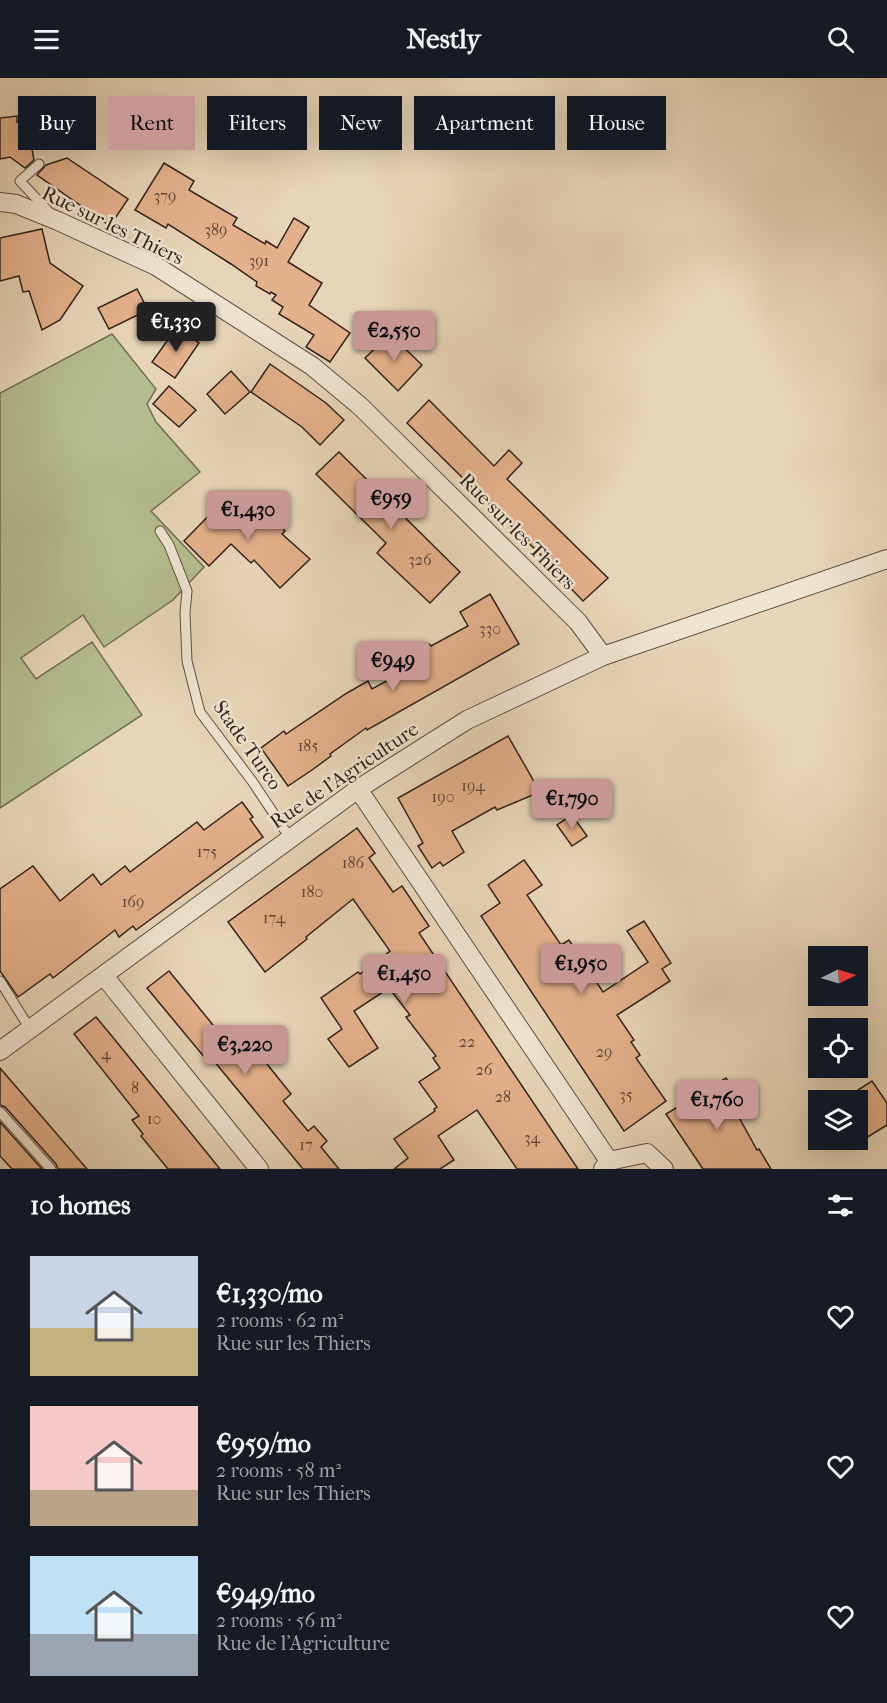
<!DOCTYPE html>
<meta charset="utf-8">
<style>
:root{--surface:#171b24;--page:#20242c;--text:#f1f3f6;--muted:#9ea1a6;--accent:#c59692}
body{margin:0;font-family:"IM FELL French Canon",serif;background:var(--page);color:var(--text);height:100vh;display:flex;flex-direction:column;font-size:22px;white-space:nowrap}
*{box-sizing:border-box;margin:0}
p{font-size:20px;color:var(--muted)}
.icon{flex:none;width:33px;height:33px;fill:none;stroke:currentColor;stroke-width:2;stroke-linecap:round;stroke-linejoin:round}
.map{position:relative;height:1091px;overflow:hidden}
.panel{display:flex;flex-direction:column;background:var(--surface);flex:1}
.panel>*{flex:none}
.hud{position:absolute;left:18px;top:18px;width:852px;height:54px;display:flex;gap:12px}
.needle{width:39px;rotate:85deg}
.tools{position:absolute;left:808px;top:868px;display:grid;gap:12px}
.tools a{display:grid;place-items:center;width:60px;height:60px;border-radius:0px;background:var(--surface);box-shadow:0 6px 24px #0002;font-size:30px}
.price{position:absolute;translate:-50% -51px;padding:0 14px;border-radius:6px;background:var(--accent);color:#111;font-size:20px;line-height:39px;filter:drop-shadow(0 2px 3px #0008)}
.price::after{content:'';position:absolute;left:50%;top:36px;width:18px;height:14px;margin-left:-9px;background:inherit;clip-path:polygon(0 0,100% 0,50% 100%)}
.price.on{background:#222;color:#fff}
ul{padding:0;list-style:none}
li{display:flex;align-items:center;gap:18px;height:150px;padding:0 30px}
li span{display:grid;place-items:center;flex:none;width:168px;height:120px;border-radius:0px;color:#555}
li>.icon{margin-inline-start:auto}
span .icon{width:72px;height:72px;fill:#fffc;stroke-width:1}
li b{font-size:26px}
h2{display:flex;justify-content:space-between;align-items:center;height:72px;padding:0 30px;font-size:26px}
.tag{padding:0 21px;border-radius:0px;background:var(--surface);box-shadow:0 6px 24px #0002;font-size:21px;line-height:54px}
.tag.on{background:var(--accent);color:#111}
header{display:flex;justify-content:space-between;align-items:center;height:78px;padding:0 30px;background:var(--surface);font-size:27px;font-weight:700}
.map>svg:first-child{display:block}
</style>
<header><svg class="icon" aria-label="menu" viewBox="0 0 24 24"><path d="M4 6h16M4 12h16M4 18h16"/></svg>Nestly<svg class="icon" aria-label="search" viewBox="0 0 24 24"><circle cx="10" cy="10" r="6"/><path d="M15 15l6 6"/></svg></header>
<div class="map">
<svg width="887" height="1091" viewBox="0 0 887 1091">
<rect width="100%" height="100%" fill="#e7d5b7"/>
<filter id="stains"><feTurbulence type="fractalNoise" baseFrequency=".00333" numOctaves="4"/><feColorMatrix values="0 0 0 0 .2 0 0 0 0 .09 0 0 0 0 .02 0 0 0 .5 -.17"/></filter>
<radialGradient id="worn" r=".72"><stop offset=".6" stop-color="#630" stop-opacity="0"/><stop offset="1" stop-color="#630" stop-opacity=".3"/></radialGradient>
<polygon fill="#b4bd8f" stroke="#727056" stroke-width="1.5" points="112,256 156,311 147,326 156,344 200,394 151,433 204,489 173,522 104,569 83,537 21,580 36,601 92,564 142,637 0,730 0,315"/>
<g fill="#e3b18b" stroke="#31221c" stroke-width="1.5">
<polygon points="17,38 17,44 27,42 34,82 25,90 10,79 0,81 0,40"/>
<polygon points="67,80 128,121 110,148 37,97 46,87"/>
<polygon points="164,85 194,103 189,112 237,140 233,147 265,166 266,163 277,170 294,140 309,149 288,184 322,205 309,227 350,255 330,284 306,269 314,257 279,236 283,229 272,222 276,217 271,214 270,216 256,208 257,204 231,186 168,146 166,150 135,132"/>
<polygon points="42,151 50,185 83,208 60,242 42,252 29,213 23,214 19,198 0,203 0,160"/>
<polygon points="137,211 148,232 109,251 98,230"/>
<polygon points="177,249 199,265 175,300 152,284"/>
<polygon points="390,256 422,287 398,313 365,280"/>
<polygon points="270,286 326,325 344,342 320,367 302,349 251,314"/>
<polygon points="231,293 250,314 225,336 207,316"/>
<polygon points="169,308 196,332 179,349 153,326"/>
<polygon points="429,322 494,388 509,372 522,385 507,401 608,500 583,523 552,491 554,490 407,345"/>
<polygon points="339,374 460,494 430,525 377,475 386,465 316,396"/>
<polygon points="223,423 241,440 257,424 285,453 282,456 310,481 280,510 254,482 251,485 231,466 209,488 184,463"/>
<polygon points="490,516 519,566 367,652 366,650 330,676 331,678 312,692 288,708 261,670 284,653 286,656 347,615 368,603 372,611 414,588 408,578 429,566 431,568 468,548 460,534"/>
<polygon points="508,658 540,714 497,732 495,729 452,753 464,774 443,788 440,784 432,790 418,768 423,765 398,720"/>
<polygon points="242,724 253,739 250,741 263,759 136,852 133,848 119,859 115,852 53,900 50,896 18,919 0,893 0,811 33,788 60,823 93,796 101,807 125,788 130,794 197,744 204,752"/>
<polygon points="572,737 587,758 572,768 557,747"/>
<polygon points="357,750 375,775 369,780 393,814 402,808 429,848 419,855 578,1091 517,1091 477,1032 438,1058 454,1082 440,1091 394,1091 408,1080 394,1061 435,1033 434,1031 437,1029 419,1004 440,990 433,980 436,978 406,939 410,937 389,910 354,933 378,970 349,989 328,961 342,951 321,920 358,894 360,896 390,873 353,821 306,859 307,861 265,894 228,844"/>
<polygon points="524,782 542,807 527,817 561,867 569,862 603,914 648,884 627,853 644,843 671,885 662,891 670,903 617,937 634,962 631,964 640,977 636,980 666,1023 624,1053 481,838 500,825 488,807"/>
<polygon points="169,893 235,974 248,966 257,976 259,976 291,1016 283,1023 308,1053 314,1048 327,1063 321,1069 339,1091 303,1091 209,977 205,980 147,910"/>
<polygon points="96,939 111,957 220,1091 168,1091 141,1058 143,1056 132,1042 139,1038 74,956"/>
<polygon points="0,990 87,1091 58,1091 56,1086 5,1029 0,1027"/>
<polygon points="726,1000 737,1018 730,1023 757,1072 759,1071 771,1091 703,1091 666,1036"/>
<polygon points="872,1003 887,1025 887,1047 858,1065 858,1012"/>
<polygon points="0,1044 42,1091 12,1091 0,1078"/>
</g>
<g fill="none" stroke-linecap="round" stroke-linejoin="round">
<g stroke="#5e4f43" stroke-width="11">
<g id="lane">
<polyline points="39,86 20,103 50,135"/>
<polyline points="160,453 169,467 187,513 185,535 187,583 200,634 252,703 290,760"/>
<polyline points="0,903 30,951"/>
<polyline points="0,1034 51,1091"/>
</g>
</g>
<g stroke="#5e4f43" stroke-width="20">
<g id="street">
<polyline points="0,124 16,126 58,143 156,188 312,288 360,328 578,544 603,578"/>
<polyline points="358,711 609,1083"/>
<polyline points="104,898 259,1091"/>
<polyline points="0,973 358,711 467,642 603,578 887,481"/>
<polyline points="603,1091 609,1083 647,1075 664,1091"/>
</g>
</g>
<use href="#lane" stroke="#efe4d0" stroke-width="9"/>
<use href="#street" stroke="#efe4d0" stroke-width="18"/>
</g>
<g text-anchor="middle" stroke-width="5" stroke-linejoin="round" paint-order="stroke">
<g font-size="16" fill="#5e4638">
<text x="165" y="123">379</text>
<text x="216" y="157">389</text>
<text x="259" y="188">391</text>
<text x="420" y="487">326</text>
<text x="490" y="556">330</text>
<text x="308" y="673">185</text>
<text x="473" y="713">194</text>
<text x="443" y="724">190</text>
<text x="207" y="779">175</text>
<text x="353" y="790">186</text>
<text x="312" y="819">180</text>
<text x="133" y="829">169</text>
<text x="274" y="845">174</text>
<text x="467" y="969">22</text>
<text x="604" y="979">29</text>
<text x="106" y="981">4</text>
<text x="484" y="997">26</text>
<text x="135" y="1015">8</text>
<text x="626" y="1022">35</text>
<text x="503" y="1024">28</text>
<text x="154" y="1046">10</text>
<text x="532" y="1065">34</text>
<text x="306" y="1072">17</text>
</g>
<g font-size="20" fill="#31221c" stroke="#efe4d0">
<text transform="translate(113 147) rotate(26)" y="7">Rue sur les Thiers</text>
<text transform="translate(518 453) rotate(45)" y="7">Rue sur les Thiers</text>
<text transform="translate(248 667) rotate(55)" y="7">Stade Turco</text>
<text transform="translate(344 697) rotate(-34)" y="7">Rue de l'Agriculture</text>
</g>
</g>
<rect width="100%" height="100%" filter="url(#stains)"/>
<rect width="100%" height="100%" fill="url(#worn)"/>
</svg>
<div class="tools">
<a><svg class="needle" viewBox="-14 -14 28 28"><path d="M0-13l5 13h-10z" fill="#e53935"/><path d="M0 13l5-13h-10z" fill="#9ea1a6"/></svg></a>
<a><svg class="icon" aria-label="locate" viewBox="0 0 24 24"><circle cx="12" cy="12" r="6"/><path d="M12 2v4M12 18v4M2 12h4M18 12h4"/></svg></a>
<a><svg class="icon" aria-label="layers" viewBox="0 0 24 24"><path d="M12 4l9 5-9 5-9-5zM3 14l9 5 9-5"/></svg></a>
</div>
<b class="price on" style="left:176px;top:275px">€1,330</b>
<b class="price" style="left:394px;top:284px">€2,550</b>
<b class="price" style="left:391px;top:452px">€959</b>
<b class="price" style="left:248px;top:463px">€1,430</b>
<b class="price" style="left:393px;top:614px">€949</b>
<b class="price" style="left:572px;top:752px">€1,790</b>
<b class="price" style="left:581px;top:917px">€1,950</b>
<b class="price" style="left:404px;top:927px">€1,450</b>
<b class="price" style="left:245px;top:998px">€3,220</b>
<b class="price" style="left:717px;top:1053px">€1,760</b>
<div class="hud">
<a class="tag">Buy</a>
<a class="tag on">Rent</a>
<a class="tag">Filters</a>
<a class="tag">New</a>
<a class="tag">Apartment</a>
<a class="tag">House</a>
</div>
</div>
<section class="panel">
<h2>10 homes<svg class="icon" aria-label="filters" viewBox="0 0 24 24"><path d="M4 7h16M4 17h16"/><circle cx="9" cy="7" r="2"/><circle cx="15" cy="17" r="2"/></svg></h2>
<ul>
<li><span style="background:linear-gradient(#c9d6e8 60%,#c2b280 0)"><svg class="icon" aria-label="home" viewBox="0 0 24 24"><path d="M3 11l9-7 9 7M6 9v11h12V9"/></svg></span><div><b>€1,330/mo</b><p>2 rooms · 62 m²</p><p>Rue sur les Thiers</p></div><svg class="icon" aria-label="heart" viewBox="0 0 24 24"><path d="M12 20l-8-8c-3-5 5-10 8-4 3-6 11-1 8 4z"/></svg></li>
<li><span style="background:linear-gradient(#f6c9c9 70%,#b9a48a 0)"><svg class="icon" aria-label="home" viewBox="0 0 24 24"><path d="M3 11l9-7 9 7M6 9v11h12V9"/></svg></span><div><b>€959/mo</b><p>2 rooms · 58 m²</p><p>Rue sur les Thiers</p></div><svg class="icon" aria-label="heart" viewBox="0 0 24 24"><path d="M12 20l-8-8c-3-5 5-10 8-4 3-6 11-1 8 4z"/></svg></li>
<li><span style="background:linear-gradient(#bfe0f5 65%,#9aa5b1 0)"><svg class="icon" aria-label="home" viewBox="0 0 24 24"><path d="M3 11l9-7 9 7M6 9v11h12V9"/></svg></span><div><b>€949/mo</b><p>2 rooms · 56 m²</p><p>Rue de l'Agriculture</p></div><svg class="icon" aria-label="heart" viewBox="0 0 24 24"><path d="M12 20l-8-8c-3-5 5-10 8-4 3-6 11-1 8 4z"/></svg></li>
</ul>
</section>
